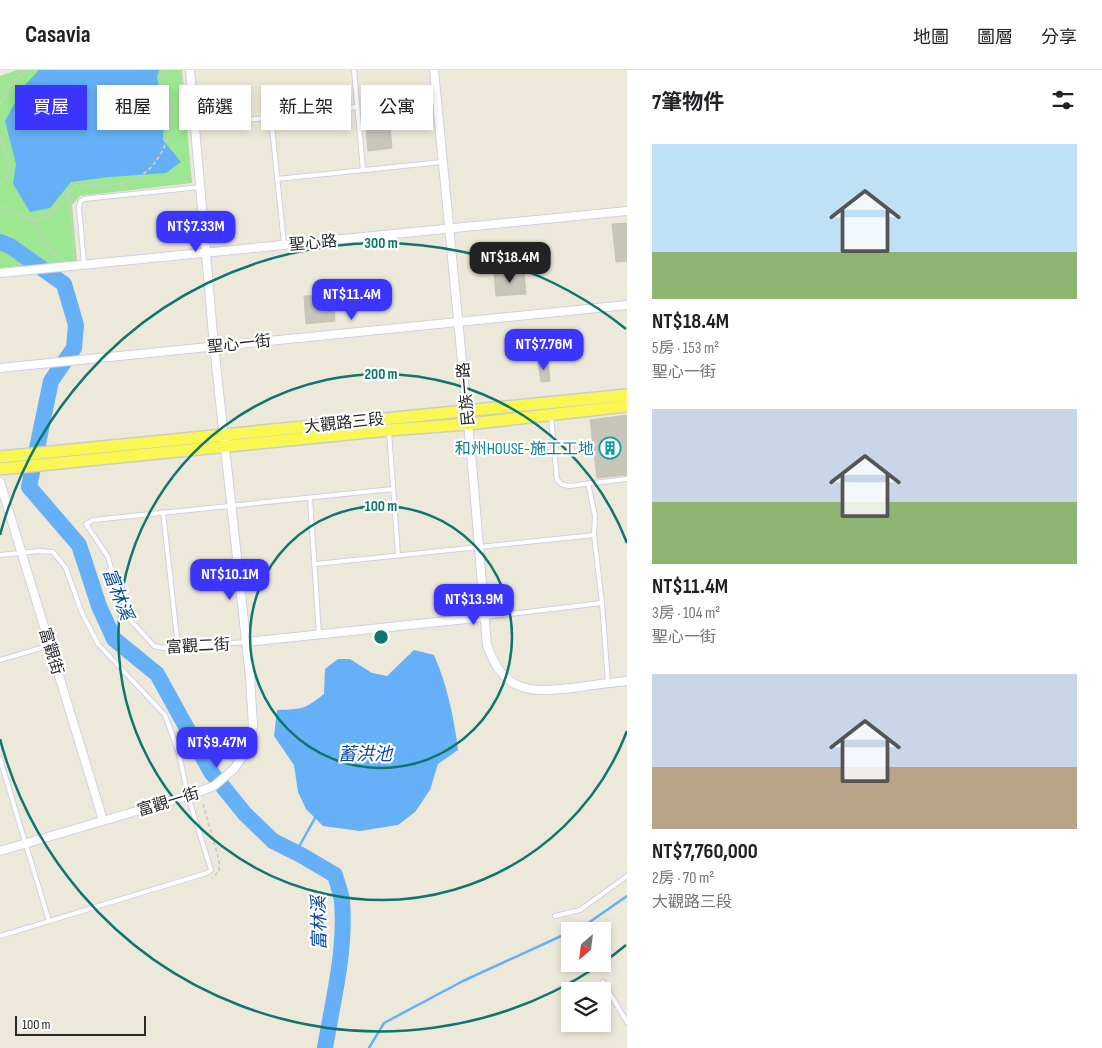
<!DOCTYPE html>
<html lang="zh-TW">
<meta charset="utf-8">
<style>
:root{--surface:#fff;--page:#f2f2f2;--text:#202124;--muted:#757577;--line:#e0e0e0;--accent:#3b35ff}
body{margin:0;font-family:"Sofia Sans Condensed","Noto Sans TC",sans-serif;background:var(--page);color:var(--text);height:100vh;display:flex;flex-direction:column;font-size:19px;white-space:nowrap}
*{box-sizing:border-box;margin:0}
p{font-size:16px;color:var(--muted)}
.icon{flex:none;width:28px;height:28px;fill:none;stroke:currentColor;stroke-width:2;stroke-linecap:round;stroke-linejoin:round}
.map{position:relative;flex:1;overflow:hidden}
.details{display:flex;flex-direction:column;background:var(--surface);width:475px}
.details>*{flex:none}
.hud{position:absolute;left:15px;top:15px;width:475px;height:45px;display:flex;gap:10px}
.needle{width:32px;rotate:208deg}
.fabs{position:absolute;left:561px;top:852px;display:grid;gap:10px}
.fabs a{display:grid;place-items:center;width:50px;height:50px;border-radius:0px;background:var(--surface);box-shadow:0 2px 8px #0003;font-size:25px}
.scale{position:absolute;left:15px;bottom:12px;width:131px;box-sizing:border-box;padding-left:5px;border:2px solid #292929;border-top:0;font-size:14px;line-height:18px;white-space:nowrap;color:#292929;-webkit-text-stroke:4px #fff;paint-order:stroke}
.price{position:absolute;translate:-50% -42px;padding:0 11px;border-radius:10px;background:var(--accent);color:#fff;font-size:16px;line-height:32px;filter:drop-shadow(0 1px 2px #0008)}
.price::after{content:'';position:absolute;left:50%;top:30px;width:15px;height:11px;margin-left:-8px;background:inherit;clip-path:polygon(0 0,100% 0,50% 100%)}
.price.selected{background:#222;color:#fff}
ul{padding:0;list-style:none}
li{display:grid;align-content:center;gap:10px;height:265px;padding:0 25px}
li span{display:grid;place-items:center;height:155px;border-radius:0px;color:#555}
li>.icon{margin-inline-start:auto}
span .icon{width:90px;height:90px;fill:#fffc;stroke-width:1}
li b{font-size:21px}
h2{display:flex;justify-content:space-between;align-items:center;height:60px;padding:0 25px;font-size:21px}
.tag{padding:0 18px;border-radius:0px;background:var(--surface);box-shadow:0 2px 8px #0003;font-size:18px;line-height:45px}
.tag.selected{background:var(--accent);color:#fff}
header{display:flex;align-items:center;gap:30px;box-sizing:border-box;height:70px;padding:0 25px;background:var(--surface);border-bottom:1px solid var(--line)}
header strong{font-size:24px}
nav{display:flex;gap:28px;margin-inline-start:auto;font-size:18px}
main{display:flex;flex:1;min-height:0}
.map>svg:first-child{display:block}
</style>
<header>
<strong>Casavia</strong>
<nav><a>地圖</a><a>圖層</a><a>分享</a></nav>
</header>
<main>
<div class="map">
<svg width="627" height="978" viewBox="0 0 627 978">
<rect width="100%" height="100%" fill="#ede9da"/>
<polygon fill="#9de792" points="17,0 182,0 192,113 80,126 72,135 77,191 0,198 0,6"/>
<g fill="#65b0f6">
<polygon points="39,0 159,0 157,7 164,41 163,70 181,92 166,103 110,107 71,112 50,138 30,142 13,114 16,94 5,51 24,16"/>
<path d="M414 580 434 585C447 615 454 647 458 680L438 694 430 720 415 742 398 755 360 761 323 756 306 739 298 722 294 695 274 666 277 640C302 639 304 640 324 624L325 599 338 589H350L372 603 387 606Z"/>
</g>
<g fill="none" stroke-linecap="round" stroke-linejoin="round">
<g stroke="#65b0f6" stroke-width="2.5">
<polyline points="296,782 315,748"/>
<polyline points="572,861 584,856 627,826"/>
<polyline points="369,978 384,953 463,911 570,862"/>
</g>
<path stroke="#65b0f6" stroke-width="16" d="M0 172 10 176 64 214 76 255 74 278 51 311 29 417 79 475 99 536 114 569 157 604 211 702 245 744 273 771 301 785 335 805C337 813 341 822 342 831 346 881 333 930 325 978"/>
</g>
<g fill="#c8c5ba" stroke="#c8c5b4">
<polygon points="388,33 390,54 366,58 364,35"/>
<polygon points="379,56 379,58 390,57 392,78 368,81 366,58"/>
<polygon points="627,153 627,191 616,192 612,154"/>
<polygon points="524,201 526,224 496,226 494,203"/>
<polygon points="333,224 335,251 306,254 304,226"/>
<polygon points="548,290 550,311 541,312 538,292"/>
<polygon points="627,345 627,405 597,408 590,350"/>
</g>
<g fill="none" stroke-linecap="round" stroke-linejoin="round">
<g stroke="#d0cfe4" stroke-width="6">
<g id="service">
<polyline points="354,0 363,100"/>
<polyline points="271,47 284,174"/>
<polyline points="196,56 357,37"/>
<polyline points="277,109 442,92"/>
<polyline points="84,194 79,137 80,132 84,129 200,117"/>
<polyline points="551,347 557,409 561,414 569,416 627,409"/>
<polyline points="389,362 398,484"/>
<polyline points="588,413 595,446 594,465 602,533 608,613"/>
<polyline points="310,429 319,564"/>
<polyline points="163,442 178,577"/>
<polyline points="0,485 40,481 53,482 66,498 81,541 98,574 165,645 179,684 188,726 211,800 207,803 0,866"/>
<polyline points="316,494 594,465"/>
<polyline points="485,547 602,533"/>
<polyline points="246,572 164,578 154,576 127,546 115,514 108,487 86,454 93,450 393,419"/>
<polyline points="0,590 51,575"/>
<polyline points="0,689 49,851"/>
<polyline points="555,846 580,840 627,806"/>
<polyline points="603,912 627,952"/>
</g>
</g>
<g stroke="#d0cfe4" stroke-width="10">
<g id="minor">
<path d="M434 0 473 405 487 575C503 622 528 623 573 618 591 615 609 613 627 611"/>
<polyline points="0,203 627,141"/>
<polyline points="0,298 627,235"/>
<polyline points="0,412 103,750"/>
<polyline points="246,572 485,547"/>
<polyline points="0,781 188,726 214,716 234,699 246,681 253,656 250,607 214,276 190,0"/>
</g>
</g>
<g stroke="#ccc" stroke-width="14">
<g id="primary">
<polyline points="0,387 627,325"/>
<polyline points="0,399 389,360 468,354 627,336"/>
</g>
</g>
<g stroke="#ccc" stroke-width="2" stroke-dasharray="4 2.5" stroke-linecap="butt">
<polyline points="180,0 185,48"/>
<polyline points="0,34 11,15 26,0"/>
<path d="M0 68C7 87 15 98 0 116"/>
<polyline points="185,112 191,105"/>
<polyline points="67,125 75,130 70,134 74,187"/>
<path d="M0 137C10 139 16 144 26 148 49 157 63 128 76 115 90 115 105 116 119 114 153 110 175 70 170 38 167 26 160 12 164 0"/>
<path d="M35 149C36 163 48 179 59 188L57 189"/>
<polyline points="203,734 219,790 219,801 212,808"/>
</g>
<use href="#service" stroke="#fff" stroke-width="4"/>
<use href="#minor" stroke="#fff" stroke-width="8"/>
<use href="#primary" stroke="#faf752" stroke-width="11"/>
</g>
<g fill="none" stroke="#0f766e" stroke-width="2.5">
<circle cx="381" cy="567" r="131"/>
<path d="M627 661A263 263 0 1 1 627 473"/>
<path d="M626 875A394 394 0 0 1 604 892M598 896A394 394 0 0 1 0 669M0 465A394 394 0 0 1 626 259"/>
</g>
<defs>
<g id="building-ring" transform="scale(1.125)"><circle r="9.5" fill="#fff" stroke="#0f9aa8" stroke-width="1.5"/><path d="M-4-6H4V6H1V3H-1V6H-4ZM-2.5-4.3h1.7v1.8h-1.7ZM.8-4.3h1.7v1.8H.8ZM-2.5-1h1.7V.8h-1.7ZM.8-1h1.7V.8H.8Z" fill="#0f9aa8"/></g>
</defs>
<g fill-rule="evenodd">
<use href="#building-ring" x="610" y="378"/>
</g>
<g text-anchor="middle" stroke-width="4.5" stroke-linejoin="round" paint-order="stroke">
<g font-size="16" fill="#292929" stroke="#fff">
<text transform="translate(313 172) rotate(-5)" y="6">聖心路</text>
<text transform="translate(239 273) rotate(-6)" y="6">聖心一街</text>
<text transform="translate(465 324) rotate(-95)" y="6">民族一路</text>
<text transform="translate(344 352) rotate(-6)" y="6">大觀路三段</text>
<text transform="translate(198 575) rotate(-3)" y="6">富觀二街</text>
<text transform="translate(52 581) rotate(73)" y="6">富觀街</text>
<text transform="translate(168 731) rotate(-17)" y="6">富觀一街</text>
</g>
<g font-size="16" fill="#0d838f" stroke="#fff" text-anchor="end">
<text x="594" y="384">和州HOUSE-施工工地</text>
</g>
<g font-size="18" font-style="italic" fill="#044aa3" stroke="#fff">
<text transform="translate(118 524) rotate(69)" y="6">富林溪</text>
<text x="365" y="690">蓄洪池</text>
<text transform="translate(319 853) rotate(-91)" y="6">富林溪</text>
</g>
</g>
<circle cx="381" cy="567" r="8" fill="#0f766e" stroke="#fff" stroke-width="2.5"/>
<g font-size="15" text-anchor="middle" font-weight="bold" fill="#0f766e" stroke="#fff" stroke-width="4.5" stroke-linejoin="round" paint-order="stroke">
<text x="381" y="178">300 m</text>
<text x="381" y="309">200 m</text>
<text x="381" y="441">100 m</text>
</g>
</svg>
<div class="fabs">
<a><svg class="needle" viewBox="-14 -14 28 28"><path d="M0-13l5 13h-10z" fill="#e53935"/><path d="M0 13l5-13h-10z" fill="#757577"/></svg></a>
<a><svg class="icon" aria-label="layers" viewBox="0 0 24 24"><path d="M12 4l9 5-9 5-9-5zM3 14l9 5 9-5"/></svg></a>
</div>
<div class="scale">100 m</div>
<b class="price" style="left:196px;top:183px">NT$7.33M</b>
<b class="price selected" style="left:510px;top:214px">NT$18.4M</b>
<b class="price" style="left:352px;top:251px">NT$11.4M</b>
<b class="price" style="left:544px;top:301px">NT$7.76M</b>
<b class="price" style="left:230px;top:531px">NT$10.1M</b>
<b class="price" style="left:474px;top:556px">NT$13.9M</b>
<b class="price" style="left:217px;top:699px">NT$9.47M</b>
<div class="hud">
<a class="tag selected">買屋</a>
<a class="tag">租屋</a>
<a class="tag">篩選</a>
<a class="tag">新上架</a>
<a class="tag">公寓</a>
</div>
</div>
<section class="details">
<h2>7筆物件<svg class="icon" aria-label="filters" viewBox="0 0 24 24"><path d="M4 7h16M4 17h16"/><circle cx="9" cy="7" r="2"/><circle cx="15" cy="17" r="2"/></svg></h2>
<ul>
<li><span style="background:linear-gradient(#bfe0f5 70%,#8fb573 0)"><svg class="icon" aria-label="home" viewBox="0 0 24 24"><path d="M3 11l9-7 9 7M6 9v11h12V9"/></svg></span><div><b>NT$18.4M</b><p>5房 · 153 m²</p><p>聖心一街</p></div></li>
<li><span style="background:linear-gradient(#c9d6e8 60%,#8fb573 0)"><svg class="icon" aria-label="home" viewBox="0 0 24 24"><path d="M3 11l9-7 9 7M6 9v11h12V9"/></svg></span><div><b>NT$11.4M</b><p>3房 · 104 m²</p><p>聖心一街</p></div></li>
<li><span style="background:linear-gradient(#c9d6e8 60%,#b9a48a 0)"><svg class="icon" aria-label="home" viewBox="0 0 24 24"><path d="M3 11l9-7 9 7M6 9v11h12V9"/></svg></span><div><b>NT$7,760,000</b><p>2房 · 70 m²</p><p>大觀路三段</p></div></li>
</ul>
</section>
</main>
